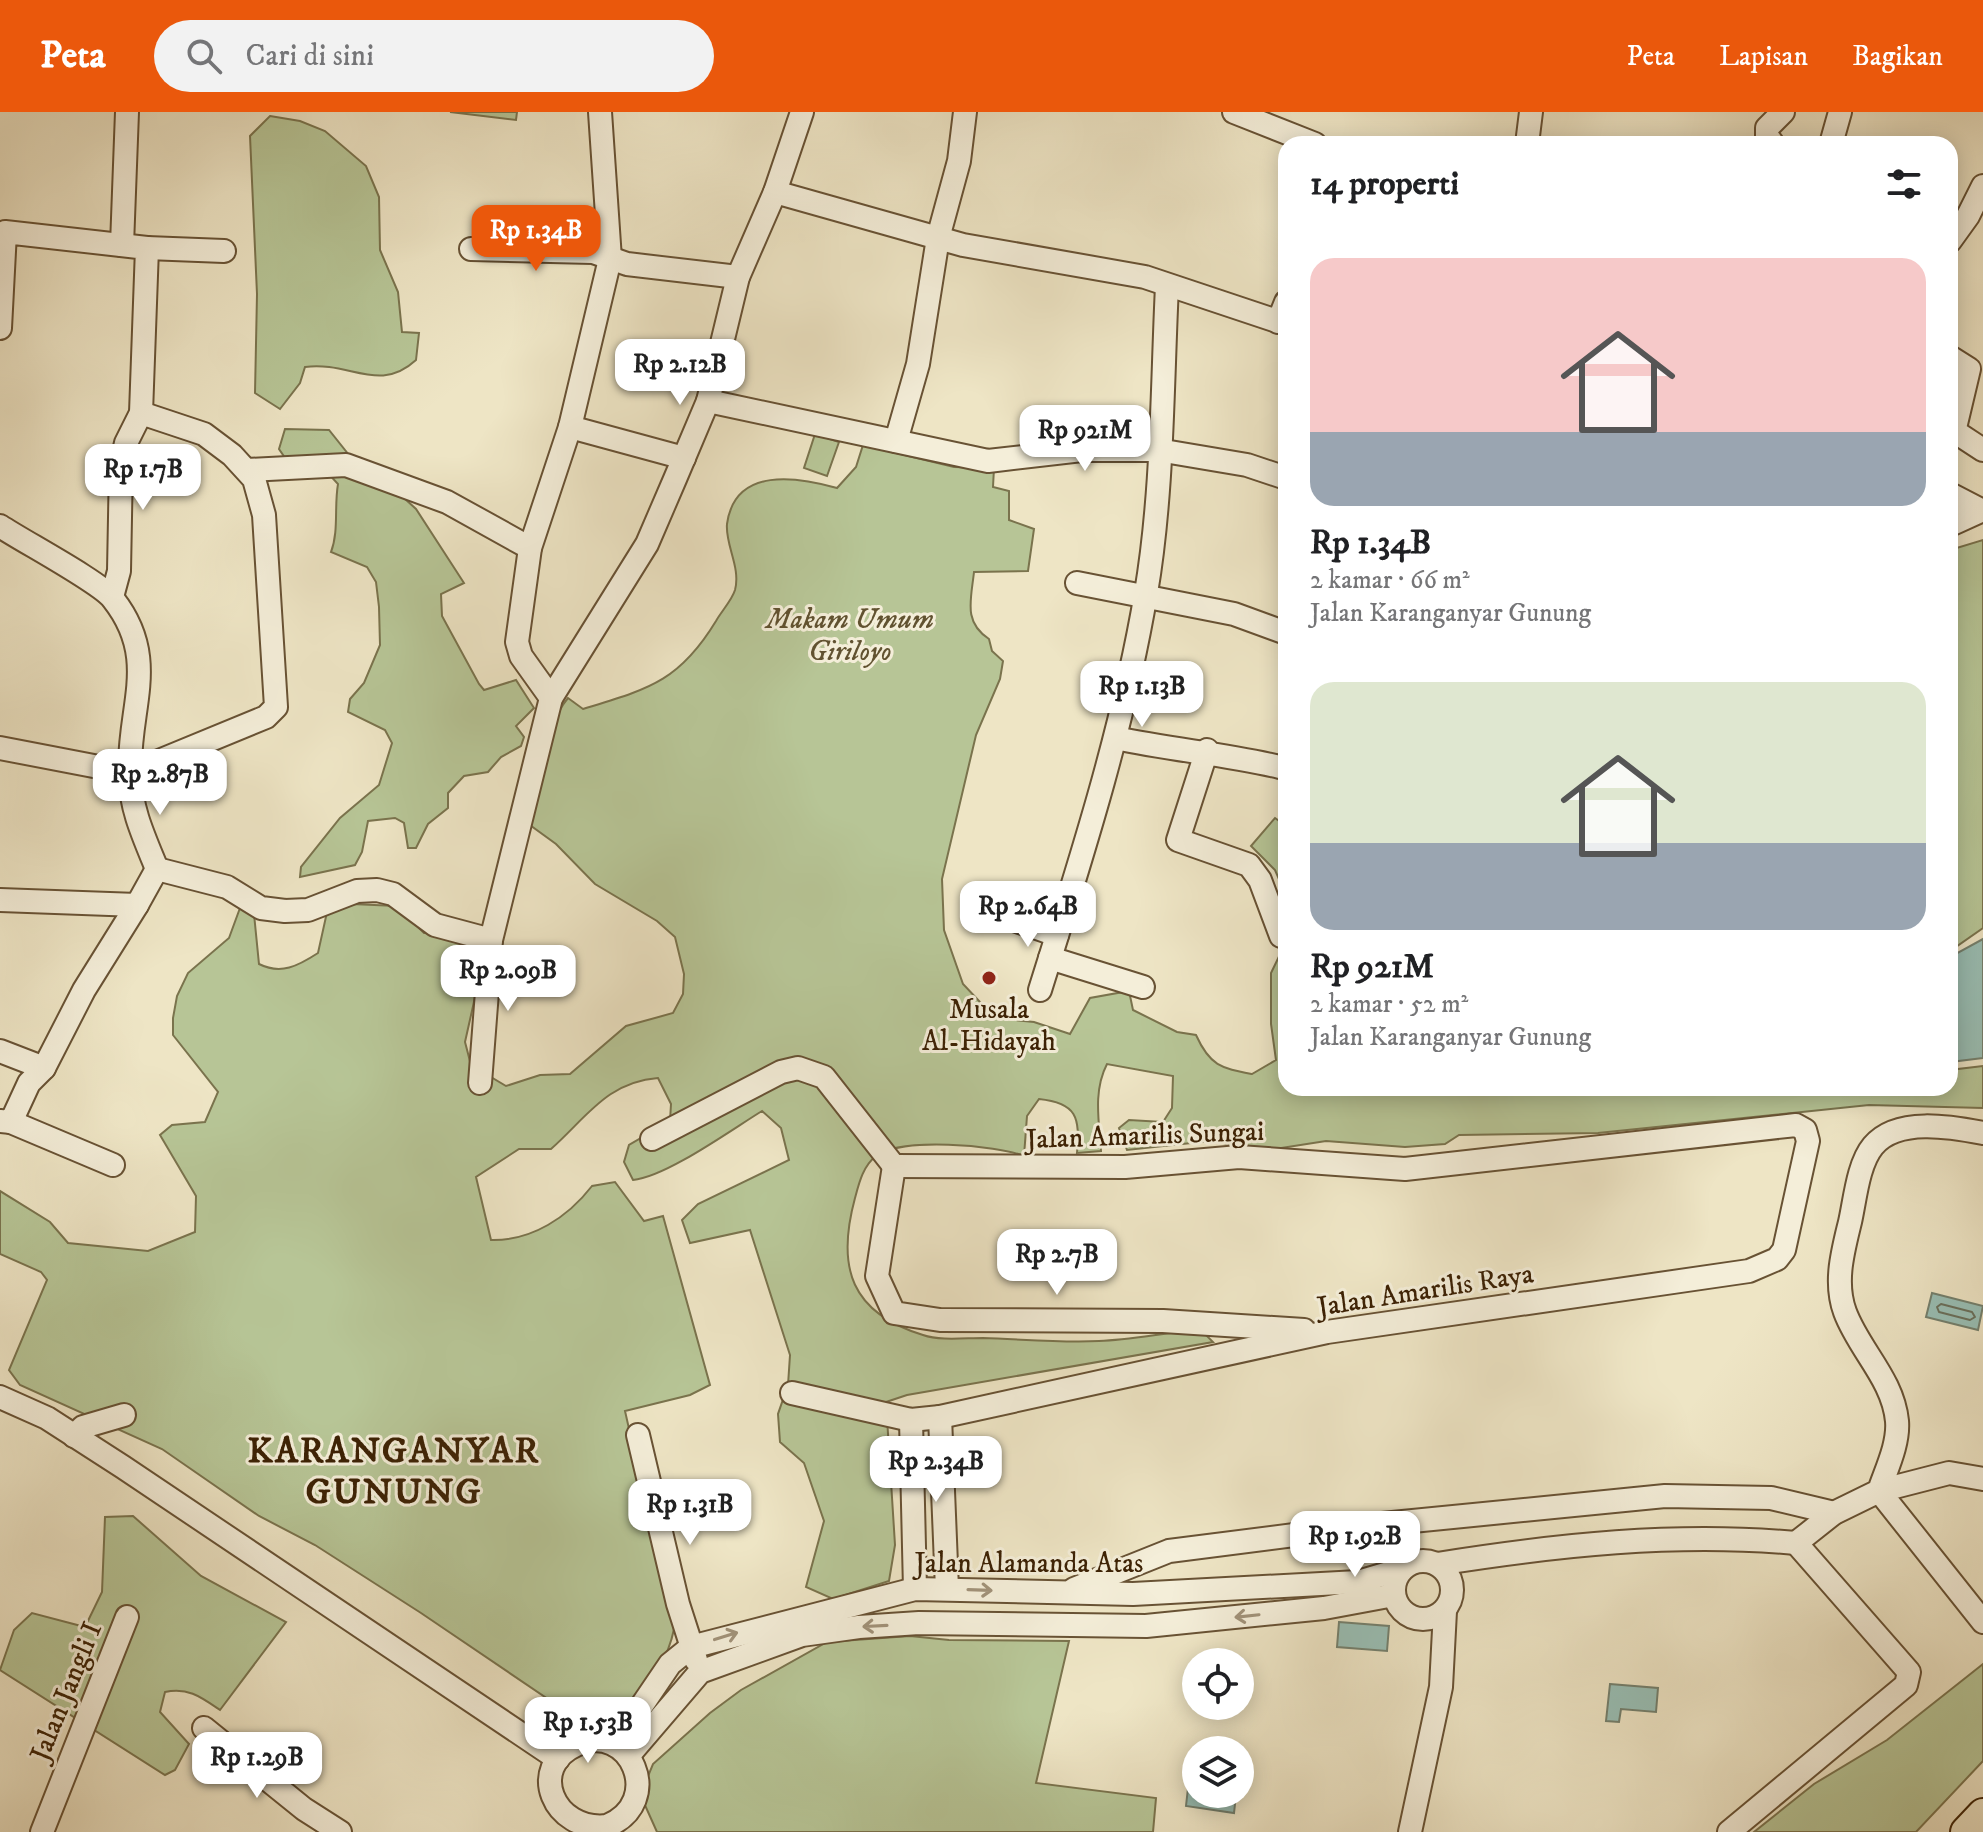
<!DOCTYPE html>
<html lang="id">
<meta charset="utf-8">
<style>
:root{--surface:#fff;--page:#f2f2f2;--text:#202124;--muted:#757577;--accent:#ea580c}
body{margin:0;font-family:"IM FELL DW Pica",serif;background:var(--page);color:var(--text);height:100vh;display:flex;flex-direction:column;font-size:30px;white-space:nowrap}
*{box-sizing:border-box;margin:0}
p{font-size:26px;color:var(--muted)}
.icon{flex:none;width:44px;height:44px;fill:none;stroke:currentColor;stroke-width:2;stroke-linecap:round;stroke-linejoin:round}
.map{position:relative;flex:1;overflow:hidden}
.side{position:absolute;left:1278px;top:24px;width:680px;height:960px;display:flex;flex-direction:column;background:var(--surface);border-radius:24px;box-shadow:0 4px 20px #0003}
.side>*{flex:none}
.tools{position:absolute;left:1182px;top:1536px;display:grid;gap:16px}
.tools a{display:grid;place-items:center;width:72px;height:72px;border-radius:50%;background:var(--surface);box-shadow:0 4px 20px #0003;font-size:40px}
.price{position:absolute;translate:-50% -68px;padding:0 18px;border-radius:16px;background:#fff;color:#222;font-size:26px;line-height:52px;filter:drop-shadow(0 2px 4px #0008)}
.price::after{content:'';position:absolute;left:50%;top:48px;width:24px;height:18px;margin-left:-12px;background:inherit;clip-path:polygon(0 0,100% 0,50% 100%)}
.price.active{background:var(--accent);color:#fff}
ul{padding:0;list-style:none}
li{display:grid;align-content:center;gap:16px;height:424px;padding:0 32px}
li span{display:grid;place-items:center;height:248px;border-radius:24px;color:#555}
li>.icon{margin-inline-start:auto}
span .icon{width:144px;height:144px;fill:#fffc;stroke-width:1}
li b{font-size:34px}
h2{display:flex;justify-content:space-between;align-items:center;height:96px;padding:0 32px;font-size:34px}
header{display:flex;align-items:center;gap:48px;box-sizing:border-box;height:112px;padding:0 40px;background:var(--accent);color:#fff}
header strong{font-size:38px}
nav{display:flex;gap:44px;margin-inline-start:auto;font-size:28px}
.search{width:560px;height:72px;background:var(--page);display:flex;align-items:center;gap:20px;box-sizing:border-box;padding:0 28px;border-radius:44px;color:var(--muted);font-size:30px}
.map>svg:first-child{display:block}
</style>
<header>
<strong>Peta</strong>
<div class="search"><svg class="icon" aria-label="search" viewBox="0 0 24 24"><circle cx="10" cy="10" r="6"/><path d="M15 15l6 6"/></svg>Cari di sini</div>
<nav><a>Peta</a><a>Lapisan</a><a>Bagikan</a></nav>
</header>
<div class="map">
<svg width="1983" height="1720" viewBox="0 0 1983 1720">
<rect width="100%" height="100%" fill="#eee5c5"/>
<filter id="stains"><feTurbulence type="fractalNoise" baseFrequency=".0025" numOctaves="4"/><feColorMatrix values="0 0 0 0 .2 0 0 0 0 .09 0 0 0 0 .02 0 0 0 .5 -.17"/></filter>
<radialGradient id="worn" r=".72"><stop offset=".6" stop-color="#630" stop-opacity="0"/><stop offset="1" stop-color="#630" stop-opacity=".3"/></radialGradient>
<g fill="#b7c596" stroke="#7a734d" stroke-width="2">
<polygon points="450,0 517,0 516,8"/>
<path d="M270 4 300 9 325 19 366 54 379 85 380 138 398 180 402 220 419 221 416 248C379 282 350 249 305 255L300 271 280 297 255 281 257 182 250 24Z"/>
<path d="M285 317 329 318 361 358 392 375 416 397 464 471 441 482 442 504 479 572 484 578 516 568 534 596 516 614 524 625 521 634 501 645 488 660 464 664 448 681V696L428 712 416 736H408L404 711 395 706 368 709 362 740 355 753 300 765 301 755 340 706 379 673 392 631 385 618 348 600 350 587 364 571 380 533 379 495 376 470 367 455 331 440C339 419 334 395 338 372L326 359 290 353 279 337Z"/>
<polygon points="815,322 839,330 827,364 804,356"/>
<path d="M863 333 954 355 994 356 993 375 1009 379V408L1034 417 1028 459 974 460C971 488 963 510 989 527L992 539 1003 549 1000 567 976 623 942 767 944 818 963 872 995 906 1034 910 1070 922 1090 886 1129 879 1133 898 1177 920 1196 923C1210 954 1221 956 1252 962L1276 948 1271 912V861L1286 830V976H1950V958L1983 954V996L1869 993 1598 1021 1459 1023 1445 1032 1405 1035 1326 1029 1268 1038 1210 1029 1127 1038 1119 1016 1129 1008 1163 1010 1172 996 1173 964 1107 952C1093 979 1099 1009 1101 1039L1077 1041C1080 1005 1077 991 1039 987L1027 1004 1024 1044C997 1033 899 1025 876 1044 863 1054 859 1071 855 1086 836 1156 851 1201 923 1223 940 1229 964 1226 983 1226 1021 1227 1060 1231 1099 1229 1133 1228 1167 1220 1201 1218L1213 1230 907 1283 886 1290 895 1433 889 1469 833 1487 806 1475 824 1409 804 1351 780 1330 778 1302 788 1273 790 1243 750 1118 690 1131 682 1108 698 1092 789 1048 781 1016 762 999C731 1018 666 1065 633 1068L624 1050 629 1033 670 1009 671 992 658 966C607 970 587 1005 551 1037H519L476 1065 491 1128C532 1129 568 1105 592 1074L615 1070 644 1109 663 1104 710 1273 690 1283 625 1299 674 1517C669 1543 650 1578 629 1595 616 1606 596 1606 579 1608L421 1501 315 1433 259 1404 162 1337 20 1273 9 1258 47 1168 41 1160 0 1142V1079L50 1110 68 1131 148 1139 195 1120 196 1084 160 1023 172 1013 205 1010 218 980 173 923V906L177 884 188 861 229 826 240 796 254 802 259 852C281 863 298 854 318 841L329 791 397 794 424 821 461 822 477 827 484 845 465 930 471 953 506 974 540 963 570 962 626 914 673 901 683 882 684 862 675 825 657 809 595 772 556 732 523 708C550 672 540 619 568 586L583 597C648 577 679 570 716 509 721 500 732 488 735 478 741 455 725 433 727 412 735 354 798 365 837 376L856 355Z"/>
<polygon points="1983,428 1983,816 1950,839 1950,438"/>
<polygon points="1275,706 1286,714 1286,783 1275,758 1251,734"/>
<path d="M133 1404 201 1464 286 1510 220 1598C201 1585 188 1575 165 1580L160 1600 189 1632 175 1658 165 1663 0 1558 14 1518 32 1501 85 1515 102 1480 105 1405Z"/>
<polygon points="910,1524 949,1528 1069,1529 1036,1671 1156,1686 1153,1720 657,1720 644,1691 644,1674 653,1652 710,1601 741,1578 827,1530"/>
<polygon points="1983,1552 1983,1649 1916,1720 1754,1720 1814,1672 1887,1628"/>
</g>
<g fill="#99bfb5" stroke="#74806e" stroke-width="2">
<polygon points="1983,827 1983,946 1950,950 1950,845"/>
<polygon points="1932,1181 1983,1194 1978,1218 1926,1205"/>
<polygon points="1339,1510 1389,1514 1387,1539 1337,1535"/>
<polygon points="1610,1572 1658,1576 1656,1600 1621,1597 1619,1610 1606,1609"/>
<polygon points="1188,1676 1196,1677 1196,1682 1236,1683 1234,1701 1186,1694"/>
</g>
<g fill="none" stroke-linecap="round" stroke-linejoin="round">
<polygon stroke="#6a705c" stroke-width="2" points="1941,1192 1972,1200 1975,1205 1970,1208 1939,1200 1937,1195"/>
<g stroke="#685234" stroke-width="26">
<g id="minor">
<polyline points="1234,0 1315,32"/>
<polyline points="1527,32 1531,0"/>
<polyline points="1773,32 1767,24 1767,16 1783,0"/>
<polyline points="1831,32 1840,0"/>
<polyline points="775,80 963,133 1145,165 1286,212"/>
<polyline points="1950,129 1968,104 1983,74"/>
<polyline points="122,133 127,0"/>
<polyline points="147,136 224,139"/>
<polyline points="471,137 593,140 627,152 738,165"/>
<polyline points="1278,210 1286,190"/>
<polyline points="0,216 5,120 147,136 141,301 126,331 121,352 119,459 112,485"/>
<polyline points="1950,245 1969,257 1955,316 1957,321 1983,338"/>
<polyline points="708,289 988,349 1082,338 1158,338 1247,353 1286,366"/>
<polyline points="570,315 684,346"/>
<polyline points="896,329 918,252 938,126 959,49 965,0"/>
<polyline points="247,358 346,353 447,390 530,436"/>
<polyline points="1950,382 1979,397"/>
<polyline points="1950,413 1983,398"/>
<path d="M0 414C24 430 100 470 113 487 161 548 127 596 130 664 131 698 144 725 157 757"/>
<polyline points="1077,471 1234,502 1286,521"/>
<polyline points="551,586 521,544 517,530 530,436 570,315 610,147 600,0"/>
<path d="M1116 626C1171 638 1225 642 1280 655L1286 652"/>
<polyline points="0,636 130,661 266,605 276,595 264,403 254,367 232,343 204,322 141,301"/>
<polyline points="1207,638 1178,728 1249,753 1260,768 1281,824"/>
<polyline points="157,757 227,775 261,796 285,799 308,798 357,779 377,778 393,782 435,813 491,828"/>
<polyline points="0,788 137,793 157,757"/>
<polyline points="1014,808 1057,823"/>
<polyline points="1050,846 1143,875"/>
<path d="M1040 878C1081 747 1123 617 1146 481 1163 381 1162 275 1167 174"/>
<polyline points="0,939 44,956"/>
<polyline points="480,971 491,828 551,586 647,432 675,367 708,289 738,165 775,80 802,0"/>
<polyline points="0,1009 11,1010 29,971 44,956 84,878 137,793"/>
<polyline points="11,1010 113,1053"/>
<polyline points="652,1027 781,960 798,956 824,965 894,1054"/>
<polyline points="894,1054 877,1164 894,1201 940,1208 1163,1209 1304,1218"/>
<polyline points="792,1281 911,1308 940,1305 1327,1220 1749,1159 1777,1147 1784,1138 1808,1029 1805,1018 1796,1013 1405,1057 1239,1045 1125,1055 894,1054"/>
<polyline points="0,1285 47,1306 123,1355 558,1647"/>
<polyline points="940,1305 947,1477"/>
<polyline points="911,1308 915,1477"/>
<polyline points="638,1323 678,1492 696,1548"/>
<polyline points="74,1324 83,1315 124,1303"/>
<polyline points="1983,1367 1949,1361 1879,1379 1983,1510"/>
<path d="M1796 1431 1834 1401 1879 1379C1886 1358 1899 1332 1897 1309 1893 1267 1859 1238 1845 1200 1834 1170 1843 1139 1850 1110 1855 1088 1858 1052 1873 1034 1897 1005 1951 1015 1983 1021"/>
<circle cx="1423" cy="1478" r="29"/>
<path d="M1437 1452C1557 1433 1675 1420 1796 1431"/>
<polyline points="1074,1477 1169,1439 1372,1413 1665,1384 1771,1386 1834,1401"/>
<polyline points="204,1616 304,1697 340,1720"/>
<polyline points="615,1633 670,1552 691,1535 915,1477 1133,1482 1358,1470 1402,1457"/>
<polyline points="628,1644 700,1560 802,1523 859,1515 919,1511 1146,1514 1324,1496 1394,1483"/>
<polyline points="42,1720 127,1505"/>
<path d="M605 1720 607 1714C666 1690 630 1608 576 1633 527 1655 553 1720 607 1714"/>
<polyline points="1410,1720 1441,1575 1445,1499"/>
<polyline points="1729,1720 1906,1573 1909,1560 1796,1431"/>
</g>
</g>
<g stroke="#3c2104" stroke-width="34">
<polyline id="highway" points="1966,1720 1983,1702"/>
</g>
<use href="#minor" stroke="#f4eed9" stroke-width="22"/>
<use href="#highway" stroke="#eee5c5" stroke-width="30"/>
</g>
<defs><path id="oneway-shaft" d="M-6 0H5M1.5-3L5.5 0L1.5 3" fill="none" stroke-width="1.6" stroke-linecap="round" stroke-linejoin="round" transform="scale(2)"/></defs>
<g stroke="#a19279">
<use href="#oneway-shaft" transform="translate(980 1478) rotate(2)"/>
<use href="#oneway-shaft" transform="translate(1247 1504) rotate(174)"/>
<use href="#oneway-shaft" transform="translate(875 1514) rotate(177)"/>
<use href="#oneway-shaft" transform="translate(726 1524) rotate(-17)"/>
</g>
<circle fill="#8f2418" stroke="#f4eed9" stroke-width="3" cx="989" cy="866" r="8"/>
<g text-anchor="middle" stroke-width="6" stroke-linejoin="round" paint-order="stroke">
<g font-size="28" font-style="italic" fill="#615230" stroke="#f4eed9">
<text x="850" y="516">Makam Umum<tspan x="850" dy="32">Giriloyo</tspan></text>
</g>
<g font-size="28" fill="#3c2104" stroke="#f4eed9">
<text x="989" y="906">Musala<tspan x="989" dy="32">Al-Hidayah</tspan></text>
</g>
<g font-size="28" fill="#3c2104" stroke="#f4eed9">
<text transform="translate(1145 1022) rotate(-2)" y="10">Jalan Amarilis Sungai</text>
<text transform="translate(1425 1177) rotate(-9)" y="10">Jalan Amarilis Raya</text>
<text x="1029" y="1460">Jalan Alamanda Atas</text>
<text transform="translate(65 1579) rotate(-68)" y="10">Jalan Jangli I</text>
</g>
<g font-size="36" font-weight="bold" letter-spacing="2" fill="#3c2104" stroke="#f4eed9">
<text x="394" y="1350">KARANGANYAR<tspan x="394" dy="41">GUNUNG</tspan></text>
</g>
</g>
<rect width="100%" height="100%" filter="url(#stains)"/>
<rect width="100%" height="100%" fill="url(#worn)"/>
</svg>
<div class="tools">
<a><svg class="icon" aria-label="locate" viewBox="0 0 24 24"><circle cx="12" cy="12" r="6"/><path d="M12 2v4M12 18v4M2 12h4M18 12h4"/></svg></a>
<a><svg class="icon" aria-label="layers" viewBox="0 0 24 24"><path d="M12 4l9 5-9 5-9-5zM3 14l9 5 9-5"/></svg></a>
</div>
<b class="price active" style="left:536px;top:161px">Rp 1.34B</b>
<b class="price" style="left:680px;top:295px">Rp 2.12B</b>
<b class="price" style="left:1085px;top:361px">Rp 921M</b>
<b class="price" style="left:143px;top:400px">Rp 1.7B</b>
<b class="price" style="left:1142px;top:617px">Rp 1.13B</b>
<b class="price" style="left:160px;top:705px">Rp 2.87B</b>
<b class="price" style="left:1028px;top:837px">Rp 2.64B</b>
<b class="price" style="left:508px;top:901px">Rp 2.09B</b>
<b class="price" style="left:1057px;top:1185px">Rp 2.7B</b>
<b class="price" style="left:936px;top:1392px">Rp 2.34B</b>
<b class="price" style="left:690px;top:1435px">Rp 1.31B</b>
<b class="price" style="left:1355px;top:1467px">Rp 1.92B</b>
<b class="price" style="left:588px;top:1653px">Rp 1.53B</b>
<b class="price" style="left:257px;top:1688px">Rp 1.29B</b>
<section class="side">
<h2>14 properti<svg class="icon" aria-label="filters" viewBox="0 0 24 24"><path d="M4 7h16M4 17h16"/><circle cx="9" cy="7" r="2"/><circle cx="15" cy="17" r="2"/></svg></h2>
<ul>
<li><span style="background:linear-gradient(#f6c9c9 70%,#9aa5b1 0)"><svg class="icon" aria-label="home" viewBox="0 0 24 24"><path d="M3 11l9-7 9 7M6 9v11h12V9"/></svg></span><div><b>Rp 1.34B</b><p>2 kamar · 66 m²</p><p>Jalan Karanganyar Gunung</p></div></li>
<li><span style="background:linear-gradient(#dfe7d0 65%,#9aa5b1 0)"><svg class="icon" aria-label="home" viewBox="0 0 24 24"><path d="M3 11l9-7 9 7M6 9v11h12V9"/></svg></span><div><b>Rp 921M</b><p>2 kamar · 52 m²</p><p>Jalan Karanganyar Gunung</p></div></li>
</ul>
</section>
</div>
